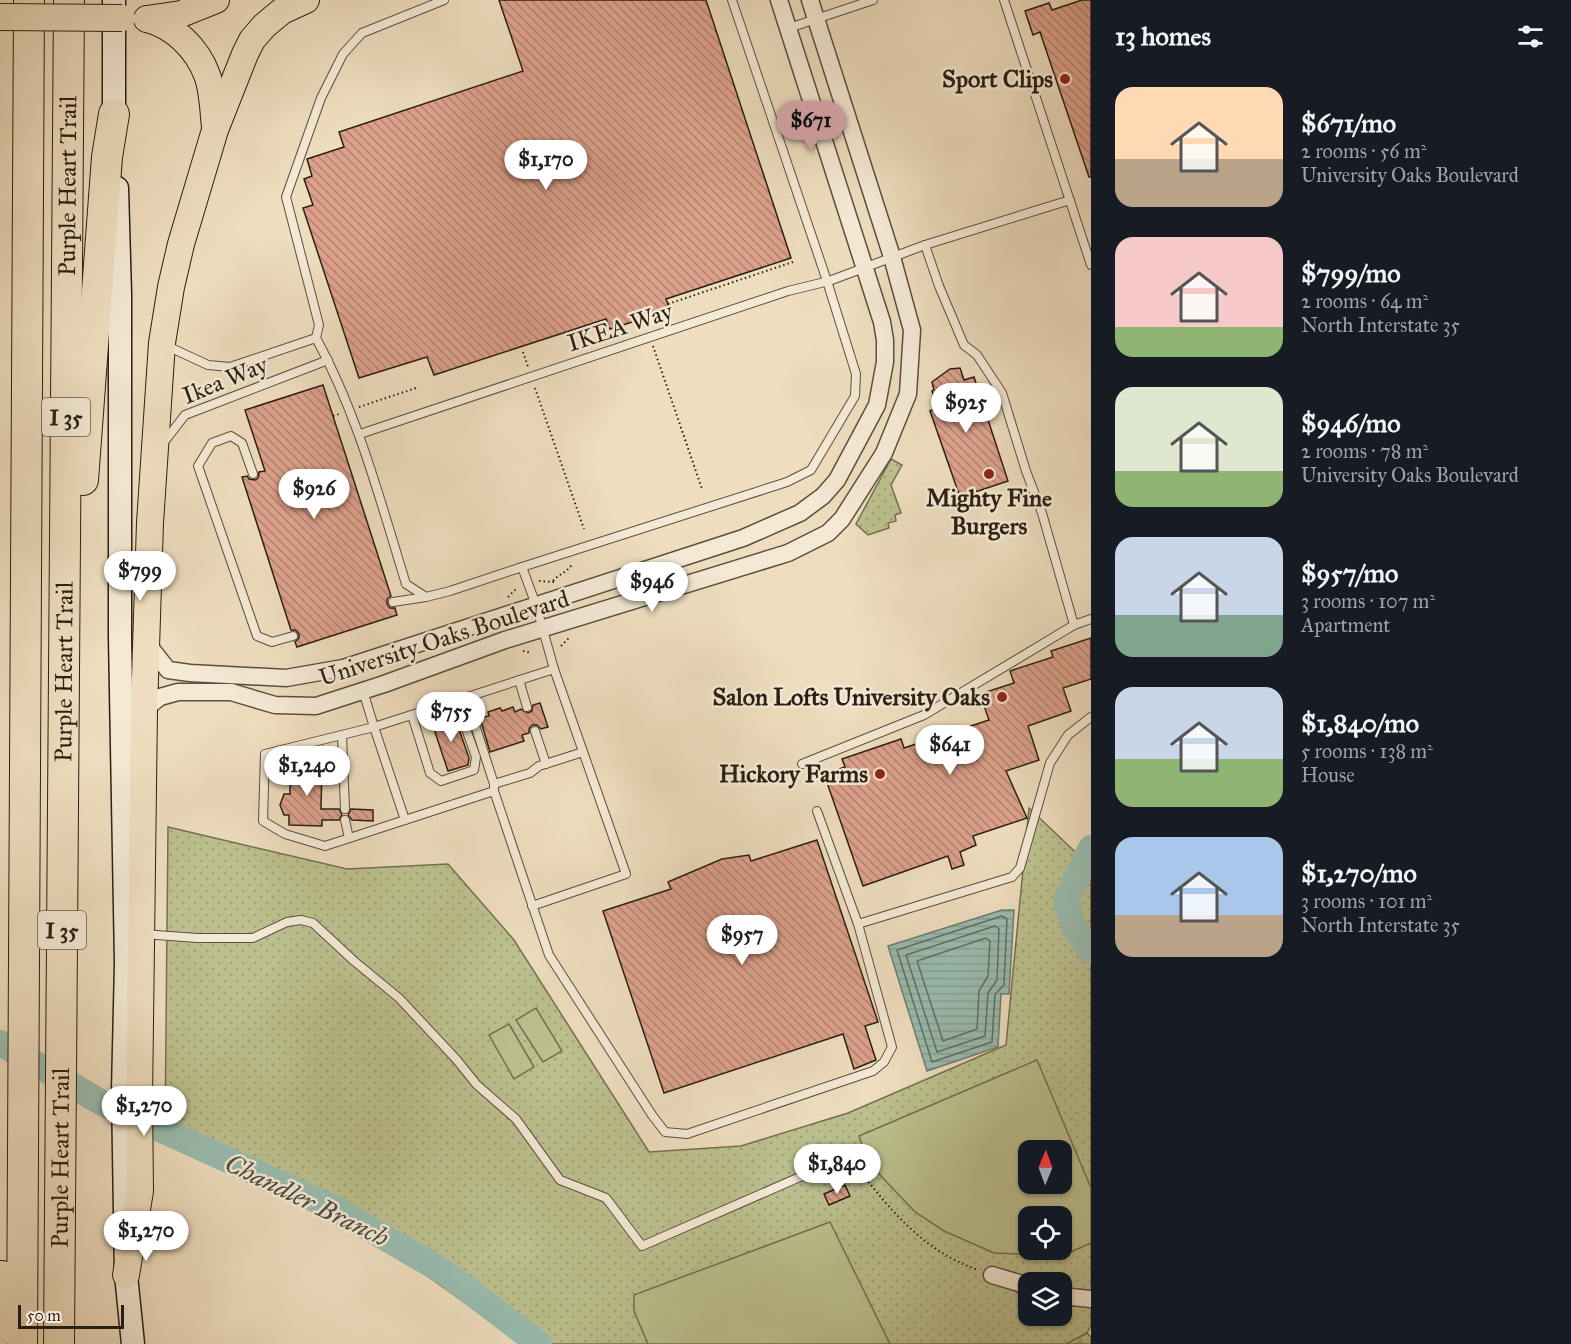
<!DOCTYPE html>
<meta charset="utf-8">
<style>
:root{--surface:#171b24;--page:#242831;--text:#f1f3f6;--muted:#9ea1a6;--accent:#c59692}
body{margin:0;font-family:"IM FELL Great Primer",serif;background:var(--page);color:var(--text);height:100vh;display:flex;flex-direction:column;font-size:22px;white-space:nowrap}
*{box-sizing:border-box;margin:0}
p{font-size:20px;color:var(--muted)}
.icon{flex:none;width:33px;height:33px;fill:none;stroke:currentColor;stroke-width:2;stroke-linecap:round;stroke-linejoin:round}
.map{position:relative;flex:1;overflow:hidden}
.drawer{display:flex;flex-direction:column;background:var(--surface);width:480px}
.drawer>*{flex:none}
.needle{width:39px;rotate:1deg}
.tools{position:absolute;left:1018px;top:1140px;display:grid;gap:12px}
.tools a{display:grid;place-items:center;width:54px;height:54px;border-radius:12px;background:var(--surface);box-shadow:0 2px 4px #0004;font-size:30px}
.scale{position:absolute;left:18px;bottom:15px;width:106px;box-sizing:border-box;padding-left:6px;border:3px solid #2a1f13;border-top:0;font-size:16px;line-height:21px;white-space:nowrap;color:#2a1f13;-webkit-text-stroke:4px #f4e9d5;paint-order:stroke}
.price{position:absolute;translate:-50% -51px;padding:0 14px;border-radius:21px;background:#fff;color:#222;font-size:20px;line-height:39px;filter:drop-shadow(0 2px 3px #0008)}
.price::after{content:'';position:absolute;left:50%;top:36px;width:18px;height:14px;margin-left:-9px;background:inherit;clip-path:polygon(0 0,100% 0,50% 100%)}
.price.active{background:var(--accent);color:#111}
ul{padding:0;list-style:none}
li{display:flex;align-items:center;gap:18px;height:150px;padding:0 24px}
li span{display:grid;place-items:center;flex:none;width:168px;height:120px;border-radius:18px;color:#555}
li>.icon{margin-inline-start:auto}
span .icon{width:72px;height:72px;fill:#fffc;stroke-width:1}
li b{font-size:26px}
h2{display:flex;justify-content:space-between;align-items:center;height:72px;padding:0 24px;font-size:26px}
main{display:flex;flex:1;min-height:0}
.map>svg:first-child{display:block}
</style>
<main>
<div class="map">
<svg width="1091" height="1344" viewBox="0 0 1091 1344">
<defs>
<pattern id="forest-firs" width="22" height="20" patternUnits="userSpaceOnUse" patternTransform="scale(1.5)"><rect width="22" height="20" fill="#bcc08f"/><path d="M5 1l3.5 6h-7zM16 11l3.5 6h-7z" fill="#a2a57a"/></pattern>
<pattern id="park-dots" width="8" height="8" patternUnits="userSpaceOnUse" patternTransform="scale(1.5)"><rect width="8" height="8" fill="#bcc08f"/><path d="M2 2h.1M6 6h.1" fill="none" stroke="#a2a57a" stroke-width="1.8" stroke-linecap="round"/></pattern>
<pattern id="water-rules" width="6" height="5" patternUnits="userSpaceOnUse" patternTransform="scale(1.5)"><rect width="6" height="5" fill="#99bcaf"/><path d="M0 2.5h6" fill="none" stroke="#84a196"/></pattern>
<pattern id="building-back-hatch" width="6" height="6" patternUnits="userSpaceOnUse" patternTransform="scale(1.5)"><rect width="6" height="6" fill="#dda18b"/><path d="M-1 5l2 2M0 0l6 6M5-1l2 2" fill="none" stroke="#b38370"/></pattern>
</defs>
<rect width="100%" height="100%" fill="#eeddbe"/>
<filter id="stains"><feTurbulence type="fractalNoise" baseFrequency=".00333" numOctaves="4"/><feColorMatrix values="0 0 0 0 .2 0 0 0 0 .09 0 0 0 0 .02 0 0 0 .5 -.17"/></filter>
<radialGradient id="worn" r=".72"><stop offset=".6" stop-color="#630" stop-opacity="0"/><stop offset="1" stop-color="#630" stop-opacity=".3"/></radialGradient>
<polygon fill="url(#forest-firs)" stroke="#737051" stroke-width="1.5" points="1087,1333 1091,1337 1091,1344 1066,1344"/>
<g fill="url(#park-dots)" stroke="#737051" stroke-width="1.5" fill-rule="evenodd">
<polygon points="891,459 902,465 891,485 901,513 895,515 896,521 888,523 889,528 868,535 856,524"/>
<path d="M1029 808 1091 867V1326L1087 1333 1066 1344H523L360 1228 165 1133 168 827 347 869 448 864 514 940 649 1152 741 1146 848 1113 1006 1045ZM1029 1150H1062V1184H1029ZM1029 1216H1062V1250H1029ZM1029 1282H1062V1316H1029Z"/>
</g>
<g fill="#bcc08f" stroke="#737051" stroke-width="1.5" fill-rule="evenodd">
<polygon points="536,1008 562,1051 543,1062 516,1020"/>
<polygon points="509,1024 534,1067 514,1079 489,1035"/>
<path d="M1037 1060 1091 1188V1243L1062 1256 994 1253 944 1231 915 1212 880 1175 863 1148 859 1136ZM1062 1150V1184H1029V1150ZM1062 1216V1250H1029V1216Z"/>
<polygon points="830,1222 890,1344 648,1344 634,1311 634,1295"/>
</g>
<polygon fill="url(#water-rules)" stroke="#6d7d71" stroke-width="1.5" points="1002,910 1014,910 1009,994 1001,994 998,1047 927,1071 888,946"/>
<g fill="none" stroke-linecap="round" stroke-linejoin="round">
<g stroke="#626e61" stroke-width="1.5">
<polygon points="1002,916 1007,919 1004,985 995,994 992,1042 932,1062 897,950"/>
<polygon points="995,926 999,929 997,980 988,993 985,1036 937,1052 906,955"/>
<polygon points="986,938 990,941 988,976 979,991 977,1029 943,1041 917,961"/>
</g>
<g stroke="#99bcaf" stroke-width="26">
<polyline points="1091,848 1066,900 1074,928 1091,951"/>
<polyline points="0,1043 102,1103 336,1209 444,1272 539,1344"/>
</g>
</g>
<g fill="url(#building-back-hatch)" stroke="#2a1f13" stroke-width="1.5">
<polygon points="499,0 706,0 791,258 666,299 670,310 610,329 606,319 434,375 427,357 359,378 303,208 313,205 304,179 312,176 307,159 344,147 339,132 523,71"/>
<polygon points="1082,0 1091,0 1091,177 1089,177 1040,32 1033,35 1025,11 1049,3 1052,10"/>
<polygon points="960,368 964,380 974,377 1008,481 960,497 930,411 938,408 932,391 934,390 932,382 950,369"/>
<polygon points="323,385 391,596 387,599 387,604 390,608 395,608 397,615 297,647 295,642 299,638 299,634 295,630 291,630 242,477 247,476 249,479 255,480 258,478 259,472 265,471 245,410"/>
<polygon points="1091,638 1091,679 1063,688 1071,711 1028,726 1039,760 1006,771 1027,818 973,836 976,845 960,852 964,865 952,869 948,856 863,886 824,774 845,767 842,759 901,739 904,748 989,720 980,694 1014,683 1010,671 1053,657 1051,651"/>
<polygon points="540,703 548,727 541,729 537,725 532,725 529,729 529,733 522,735 524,741 490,752 480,718 489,716 488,712 500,708 502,711 513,707 515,712 521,709 528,713 532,711 533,705"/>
<polygon points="454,715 469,758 468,765 448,771 432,723"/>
<polygon points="290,764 322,764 321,809 339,809 342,815 339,820 322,820 322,826 289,825 289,815 284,815 280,805 284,794 290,794"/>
<polygon points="351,809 373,810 373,821 352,820 348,815"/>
<polygon points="817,840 878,1022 865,1026 876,1060 854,1069 843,1034 664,1093 603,911 671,889 668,882 722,859 749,855 751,861"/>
<polygon points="845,1185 850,1196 829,1205 824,1194"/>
</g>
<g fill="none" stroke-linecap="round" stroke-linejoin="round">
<g stroke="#5b4e3e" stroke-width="10">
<g id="lane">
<polyline points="1004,0 1091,265"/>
<polyline points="789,28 873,0"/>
<polyline points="925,245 939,286 964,345 977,355 1002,393 1026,471 1042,513 1074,625 1091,619"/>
<polyline points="167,346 208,365 230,367 316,338"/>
<polyline points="360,434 788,291 829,281 925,245 1070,200"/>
<polyline points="164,442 185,415 328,360"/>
<polyline points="253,474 242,443 231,436 212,443 198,466 257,636 272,642 293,636"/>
<polyline points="522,567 787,482 811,470 855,396 856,374 827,281 732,0"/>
<polyline points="393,602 426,597"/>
<polyline points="519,680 527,707"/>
<polyline points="363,691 374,727 265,754 263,821 285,834 325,846 494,791 549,955 652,1115 665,1132 687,1134 873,1071 884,1062 892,1047 858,924 1012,877 1020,868 1050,763 1068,735 1091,717"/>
<polyline points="466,697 494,784 494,791"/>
<polyline points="412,715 430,773 441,781 474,770 476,757 456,701"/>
<polyline points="535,731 546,764"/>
<polyline points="342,735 345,809"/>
<polyline points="802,764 924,715 1074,625"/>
<polyline points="494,784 530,773 539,766 583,752"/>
<polyline points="817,811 858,924"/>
<polyline points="345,820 349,838"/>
<path d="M405 820 374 727 554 669 536 605 522 567 450 591 426 597 406 584C380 500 358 415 316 338L319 325 286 197 321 98 343 54 362 33 444 0"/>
<polyline points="532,906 626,874 554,669"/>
<polyline points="143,934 197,938 253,938 287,922 301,920 313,923 354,961 399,998 456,1059 477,1085 516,1119 560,1180 606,1198 642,1246 848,1156"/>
</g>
</g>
<g stroke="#5b4e3e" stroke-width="19">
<g id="street">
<polyline points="146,642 168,670 190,673 286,678 343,668 743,538 800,513 823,496 837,480 877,405 885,362 885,340 882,322 779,0"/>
<polyline points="144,710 160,697 178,692 231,692 275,705 316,706 384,684 505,640 788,553 828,533 842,519 884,453 908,394 912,330 892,257 810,0"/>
<polyline points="992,1275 1029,1286"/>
<polyline points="1062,1296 1091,1299"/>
</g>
</g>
<g stroke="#2a1f13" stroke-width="25">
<g id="secondary">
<polyline points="114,0 114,128"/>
<polyline points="117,188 120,294 120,637 126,963 123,1091 126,1275 133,1344"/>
</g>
</g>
<g stroke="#2a1f13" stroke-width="28">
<g id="primary">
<path d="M147 19C174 26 197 48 207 75 213 90 213 110 215 127"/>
<polyline points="147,19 181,14 216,0"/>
<polyline points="126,1275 140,1191 139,1100 144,710 150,523 162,343 171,287 181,244 215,130 245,54 252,40 264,26 282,11 306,0"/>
</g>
</g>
<g stroke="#2a1f13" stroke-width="32">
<g id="highway">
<polyline points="83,480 107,157 114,114"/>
<polyline points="0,1330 2,1276"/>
<polyline points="22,1344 29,0"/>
<path id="s1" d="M59 1344 69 0"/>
</g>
</g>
<g stroke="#2a1f13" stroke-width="2" stroke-dasharray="1.5 3" stroke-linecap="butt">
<polyline points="668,304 793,262"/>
<polyline points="643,318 646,327"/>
<polyline points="653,346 702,489"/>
<polyline points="523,352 528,367"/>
<polyline points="535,388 584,529"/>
<polyline points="359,407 416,388"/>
<polyline points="333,416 339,414"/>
<polyline points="539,581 554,582"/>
<path d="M553 581C560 573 568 572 573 563"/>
<polyline points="508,597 516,589"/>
<polyline points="561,646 570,637"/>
<polyline points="523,651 531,653"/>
<path d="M854 1164C890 1209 921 1250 978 1270"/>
</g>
<use href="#lane" stroke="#f4e9d5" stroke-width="8"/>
<use href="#street" stroke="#f4e9d5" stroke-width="16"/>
<use href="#secondary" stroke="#f4e9d5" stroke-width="22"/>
<use href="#primary" stroke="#eeddbe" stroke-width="26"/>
<use href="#highway" stroke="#eeddbe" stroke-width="30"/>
<g stroke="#2a1f13" stroke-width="28" stroke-linecap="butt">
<polyline id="primary-bridge" points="0,17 122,18"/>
</g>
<use href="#primary-bridge" stroke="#eeddbe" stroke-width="26"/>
</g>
<g fill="#8f2418" stroke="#f4e9d5" stroke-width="2">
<circle cx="1065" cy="79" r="6"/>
<circle cx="989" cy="474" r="6"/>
<circle cx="1002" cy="697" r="6"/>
<circle cx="880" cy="774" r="6"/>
</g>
<g text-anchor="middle" stroke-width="5" stroke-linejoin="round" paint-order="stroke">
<g fill="#f4e9d5" stroke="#675c4d" stroke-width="1.5">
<rect x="42" y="398" width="48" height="38" rx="4.5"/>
<rect x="38" y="911" width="48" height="38" rx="4.5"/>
</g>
<g font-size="22" font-weight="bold" fill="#2a1f13">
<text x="66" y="425">I 35</text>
<text x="62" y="938">I 35</text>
</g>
<g font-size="24" font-weight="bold" fill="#2a1f13" stroke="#f4e9d5" text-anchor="end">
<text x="1053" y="87">Sport Clips</text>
<text x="989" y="506" text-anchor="middle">Mighty Fine<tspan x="989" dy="28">Burgers</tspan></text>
<text x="990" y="705">Salon Lofts University Oaks</text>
<text x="868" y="782">Hickory Farms</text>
</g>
<g font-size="24" fill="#2a1f13" stroke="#f4e9d5">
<text dy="8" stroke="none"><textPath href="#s1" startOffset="1158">Purple Heart Trail</textPath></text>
<text transform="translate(620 327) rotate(-18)" y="8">IKEA Way</text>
<text transform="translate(225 380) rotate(-22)" y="8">Ikea Way</text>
<text transform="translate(444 638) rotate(-18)" y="8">University Oaks Boulevard</text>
<text dy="8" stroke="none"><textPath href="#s1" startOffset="672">Purple Heart Trail</textPath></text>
<text dy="8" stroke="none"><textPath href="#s1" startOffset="186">Purple Heart Trail</textPath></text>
</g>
<g font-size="26" font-style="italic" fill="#4b4e42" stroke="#f4e9d5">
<text transform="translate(307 1200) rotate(26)" y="9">Chandler Branch</text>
</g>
</g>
<rect width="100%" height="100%" filter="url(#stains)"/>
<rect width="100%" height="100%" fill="url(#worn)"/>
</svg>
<div class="tools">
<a><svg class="needle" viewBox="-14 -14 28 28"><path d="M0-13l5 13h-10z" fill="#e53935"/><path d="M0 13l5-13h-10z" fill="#9ea1a6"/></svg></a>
<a><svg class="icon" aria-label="locate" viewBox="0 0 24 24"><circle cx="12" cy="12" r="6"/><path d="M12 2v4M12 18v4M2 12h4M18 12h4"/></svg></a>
<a><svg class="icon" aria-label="layers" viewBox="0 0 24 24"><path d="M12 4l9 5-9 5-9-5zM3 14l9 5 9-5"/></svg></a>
</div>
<div class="scale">50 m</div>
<b class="price active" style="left:811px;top:152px">$671</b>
<b class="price" style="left:546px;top:191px">$1,170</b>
<b class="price" style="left:966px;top:434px">$925</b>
<b class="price" style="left:314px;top:520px">$926</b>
<b class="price" style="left:140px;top:602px">$799</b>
<b class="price" style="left:652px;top:613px">$946</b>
<b class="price" style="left:451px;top:743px">$755</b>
<b class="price" style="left:950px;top:776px">$641</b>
<b class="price" style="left:307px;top:797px">$1,240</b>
<b class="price" style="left:742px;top:966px">$957</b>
<b class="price" style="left:144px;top:1137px">$1,270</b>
<b class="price" style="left:837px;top:1195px">$1,840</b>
<b class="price" style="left:146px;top:1262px">$1,270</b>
</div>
<section class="drawer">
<h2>13 homes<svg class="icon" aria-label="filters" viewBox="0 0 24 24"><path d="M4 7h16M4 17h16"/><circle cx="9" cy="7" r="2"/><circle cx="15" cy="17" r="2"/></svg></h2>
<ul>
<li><span style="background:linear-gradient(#ffd9b3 60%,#b9a48a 0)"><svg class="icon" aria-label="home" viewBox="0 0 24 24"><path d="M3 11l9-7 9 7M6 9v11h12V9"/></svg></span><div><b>$671/mo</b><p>2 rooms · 56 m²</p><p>University Oaks Boulevard</p></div></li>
<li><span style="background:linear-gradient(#f6c9c9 75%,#8fb573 0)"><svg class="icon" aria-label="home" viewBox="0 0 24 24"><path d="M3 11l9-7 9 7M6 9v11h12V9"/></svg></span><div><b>$799/mo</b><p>2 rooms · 64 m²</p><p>North Interstate 35</p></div></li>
<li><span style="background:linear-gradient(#dfe7d0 70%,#8fb573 0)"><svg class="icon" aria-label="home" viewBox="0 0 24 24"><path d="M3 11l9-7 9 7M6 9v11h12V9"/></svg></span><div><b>$946/mo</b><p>2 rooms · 78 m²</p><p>University Oaks Boulevard</p></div></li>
<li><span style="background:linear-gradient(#c9d6e8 65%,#7fa58c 0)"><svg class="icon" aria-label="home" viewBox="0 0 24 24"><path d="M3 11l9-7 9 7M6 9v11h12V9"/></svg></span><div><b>$957/mo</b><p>3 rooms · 107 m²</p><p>Apartment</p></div></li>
<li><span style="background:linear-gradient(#c9d6e8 60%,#8fb573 0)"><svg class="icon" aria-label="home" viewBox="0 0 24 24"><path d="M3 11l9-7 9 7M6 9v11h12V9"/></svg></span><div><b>$1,840/mo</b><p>5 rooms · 138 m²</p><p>House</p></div></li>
<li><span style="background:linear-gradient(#a9c7e8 65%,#b9a48a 0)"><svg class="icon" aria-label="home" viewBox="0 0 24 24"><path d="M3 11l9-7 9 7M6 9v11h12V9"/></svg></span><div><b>$1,270/mo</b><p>3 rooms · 101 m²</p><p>North Interstate 35</p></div></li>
</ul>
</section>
</main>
